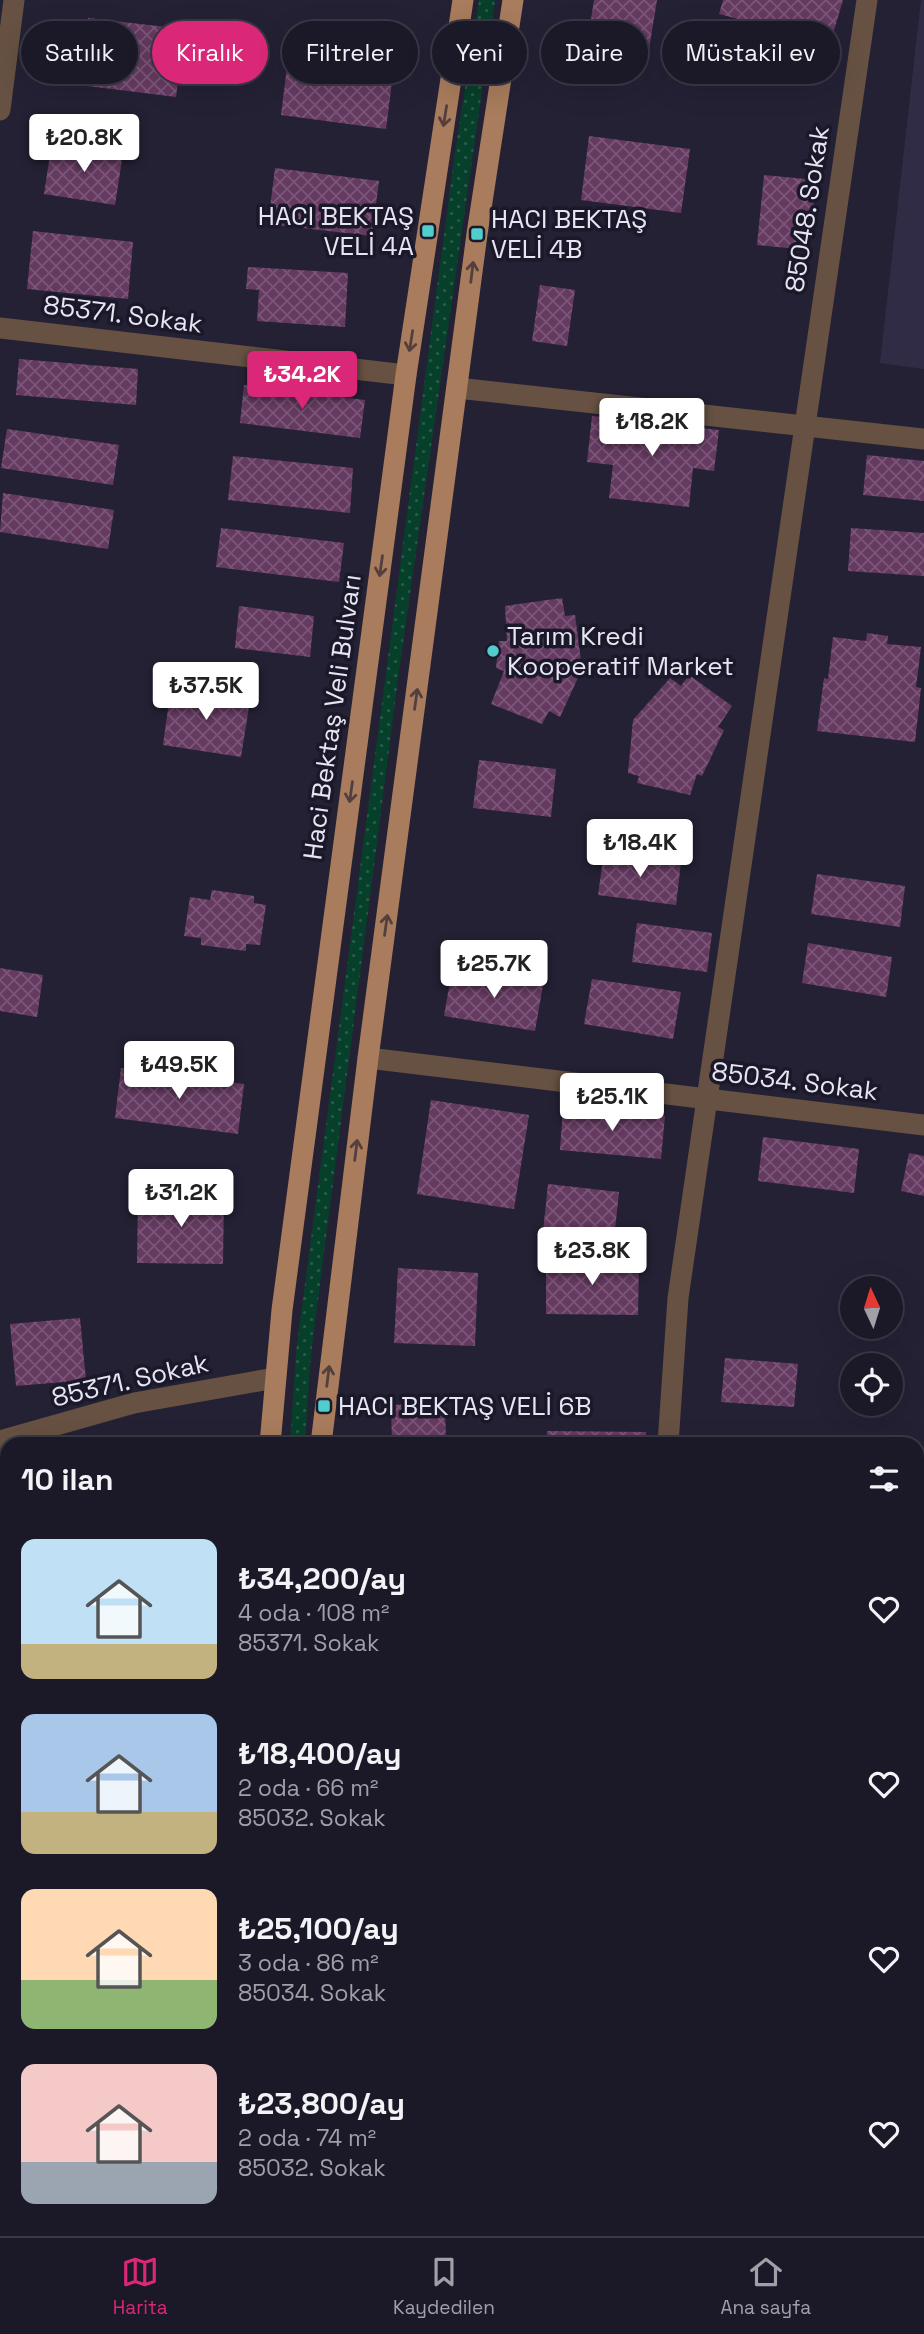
<!DOCTYPE html>
<html lang="tr">
<meta charset="utf-8">
<style>
:root{--surface:#1b1928;--page:#282634;--text:#f1f3f6;--muted:#a0a0a8;--line:#393845;--accent:#db2777}
body{margin:0;font-family:"Space Grotesk",sans-serif;background:var(--page);color:var(--text);height:100vh;display:flex;flex-direction:column;font-size:26px;white-space:nowrap}
*{box-sizing:border-box;margin:0}
p{font-size:23px;color:var(--muted)}
.icon{flex:none;width:38px;height:38px;fill:none;stroke:currentColor;stroke-width:2;stroke-linecap:round;stroke-linejoin:round}
.map{position:relative;flex:1;overflow:hidden}
.sheet{position:absolute;left:0px;top:1437px;width:924px;height:800px;display:flex;flex-direction:column;background:var(--surface);border-radius:21px 21px 0 0;box-shadow:0 7px 28px #0002,0 0 0 2px var(--line)}
.sheet>*{flex:none}
.top-card{position:absolute;left:21px;top:21px;width:882px;height:63px;display:flex;gap:14px}
.needle{width:46px;rotate:356deg}
.controls{position:absolute;left:840px;top:1276px;display:grid;gap:14px}
.controls a{display:grid;place-items:center;width:63px;height:63px;border-radius:50%;background:var(--surface);box-shadow:0 7px 28px #0002,0 0 0 2px var(--line);font-size:35px}
.price{position:absolute;translate:-50% -60px;padding:0 16px;border-radius:7px;background:#fff;color:#222;font-size:23px;line-height:46px;filter:drop-shadow(0 2px 4px #0008)}
.price::after{content:'';position:absolute;left:50%;top:42px;width:21px;height:16px;margin-left:-10px;background:inherit;clip-path:polygon(0 0,100% 0,50% 100%)}
.price.selected{background:var(--accent);color:#fff}
ul{padding:0;list-style:none}
li{display:flex;align-items:center;gap:21px;height:175px;padding:0 21px}
li span{display:grid;place-items:center;flex:none;width:196px;height:140px;border-radius:14px;color:#555}
li>.icon{margin-inline-start:auto}
span .icon{width:84px;height:84px;fill:#fffc;stroke-width:1}
li b{font-size:30px}
h2{display:flex;justify-content:space-between;align-items:center;height:84px;padding:0 21px;font-size:30px}
.chip{padding:0 24px;border-radius:32px;background:var(--surface);box-shadow:0 7px 28px #0002,0 0 0 2px var(--line);font-size:24px;line-height:63px}
.chip.selected{background:var(--accent);color:#fff}
.tabs{display:flex;justify-content:space-around;align-items:center;height:98px;border-top:2px solid var(--line);background:var(--surface);font-size:19px;color:var(--muted)}
.tabs a{display:grid;justify-items:center;gap:4px}
.tabs .selected{color:var(--accent)}
.map>svg:first-child{display:block}
</style>
<div class="map">
<svg width="924" height="2236" viewBox="0 0 924 2236">
<defs>
<pattern id="grass-dots" width="8" height="8" patternUnits="userSpaceOnUse" patternTransform="scale(1.75)"><rect width="8" height="8" fill="#06402b"/><path d="M2 2h.1M6 6h.1" fill="none" stroke="#2a5b4a" stroke-width="1.8" stroke-linecap="round"/></pattern>
<pattern id="building-cross-hatch" width="8" height="8" patternUnits="userSpaceOnUse" patternTransform="scale(1.75)"><rect width="8" height="8" fill="#653a61"/><path d="M0 0l8 8M0 8l8-8" fill="none" stroke="#7b5678"/></pattern>
</defs>
<rect width="100%" height="100%" fill="#242135"/>
<polygon fill="#302c45" points="921,0 924,0 924,369 880,363"/>
<polygon fill="url(#grass-dots)" points="479,0 495,0 400,664 311,1354 305,1444 290,1444 296,1352 455,152"/>
<g fill="url(#building-cross-hatch)">
<polygon points="594,0 657,0 646,68 585,58"/>
<polygon points="723,0 843,0 832,37 802,30 798,44 750,31 753,23 719,14"/>
<polygon points="88,18 184,29 176,97 80,85"/>
<polygon points="288,59 393,74 386,129 281,115"/>
<polygon points="589,136 690,149 681,213 581,200"/>
<polygon points="52,142 123,153 115,205 44,194"/>
<polygon points="275,168 379,181 372,236 268,224"/>
<polygon points="764,175 816,180 809,250 757,245"/>
<polygon points="33,231 133,242 128,299 27,289"/>
<polygon points="248,267 348,273 345,327 257,321 259,290 246,289"/>
<polygon points="540,285 575,290 567,346 532,341"/>
<polygon points="19,359 138,369 136,405 16,395"/>
<polygon points="244,385 365,400 360,438 240,423"/>
<polygon points="592,416 719,430 714,471 693,468 689,507 609,498 613,465 587,462"/>
<polygon points="7,429 119,445 113,485 1,468"/>
<polygon points="867,455 924,461 924,501 863,495"/>
<polygon points="233,456 353,468 350,513 228,500"/>
<polygon points="3,493 114,510 108,549 0,532"/>
<polygon points="221,528 344,543 339,582 216,567"/>
<polygon points="851,528 924,533 924,576 848,571"/>
<polygon points="562,598 565,616 575,615 582,669 560,717 549,711 542,724 491,704 504,671 496,668 499,641 507,641 505,606"/>
<polygon points="239,606 314,616 310,657 235,648"/>
<polygon points="867,633 888,636 887,644 921,647 916,687 921,688 915,742 817,731 824,678 828,679 833,637 866,641"/>
<polygon points="689,675 732,706 718,727 724,730 702,776 697,774 690,795 637,783 639,776 628,773 633,720 670,678 681,686"/>
<polygon points="171,687 250,700 241,757 163,745"/>
<polygon points="479,760 556,769 551,817 473,808"/>
<polygon points="604,852 681,862 676,905 598,895"/>
<polygon points="817,874 905,886 900,927 811,914"/>
<polygon points="212,890 254,896 254,903 266,905 260,945 246,944 246,951 201,945 201,938 184,936 190,897 210,900"/>
<polygon points="637,923 712,933 707,972 632,962"/>
<polygon points="808,943 892,957 886,997 802,983"/>
<polygon points="0,968 43,975 37,1017 0,1011"/>
<polygon points="452,970 543,985 535,1031 444,1016"/>
<polygon points="592,979 681,992 673,1039 584,1024"/>
<polygon points="121,1068 244,1084 238,1134 115,1118"/>
<polygon points="431,1100 529,1115 514,1209 417,1194"/>
<polygon points="563,1108 665,1116 661,1159 560,1150"/>
<polygon points="763,1137 859,1149 854,1193 758,1181"/>
<polygon points="909,1153 924,1156 924,1196 901,1191"/>
<polygon points="548,1184 619,1192 614,1239 543,1232"/>
<polygon points="138,1194 224,1195 223,1264 137,1263"/>
<polygon points="546,1259 639,1259 638,1315 546,1314"/>
<polygon points="398,1268 478,1273 475,1346 394,1343"/>
<polygon points="80,1318 86,1380 16,1386 10,1324"/>
<polygon points="725,1358 798,1364 794,1407 721,1402"/>
<polygon points="445,1403 446,1444 392,1444 391,1405"/>
<polygon points="547,1431 646,1432 645,1444 547,1444"/>
<rect x="763" y="1440" width="59" height="4"/>
<polygon points="917,1461 924,1462 924,1520 917,1520"/>
<polygon points="924,1718 924,1772 917,1773 917,1719"/>
<polygon points="7,1742 7,1814 0,1808 0,1750"/>
<polygon points="924,1795 924,1840 917,1841 917,1796"/>
<polygon points="924,1874 924,1919 917,1920 917,1875"/>
<rect x="917" y="2021" width="7" height="40"/>
<polygon points="7,2078 7,2114 0,2097 0,2080"/>
<polygon points="7,2214 7,2230 75,2230 77,2236 0,2236 0,2217"/>
<polygon points="415,2230 521,2230 521,2236 416,2236"/>
</g>
<g fill="none" stroke-linecap="round" stroke-linejoin="round">
<g stroke="#665142" stroke-width="21">
<polyline points="0,110 14,0"/>
<polyline points="0,328 406,375"/>
<polyline points="457,388 924,439"/>
<polyline points="368,1058 924,1125"/>
<polyline points="0,1441 134,1403 275,1378"/>
<polyline points="668,1444 678,1298 867,0"/>
<polyline points="0,2179 7,2177"/>
<polyline points="917,2193 924,2191"/>
<polyline points="357,2230 357,2236"/>
<polyline points="698,2234 722,2230"/>
</g>
<g stroke="#a87c5c" stroke-width="21">
<polyline points="270,1444 282,1310 406,375 463,0"/>
<polyline points="321,1444 368,1058 477,234 513,0"/>
<polyline points="917,1578 924,1575"/>
<polyline points="917,1651 924,1648"/>
<polyline points="0,1935 7,1932"/>
<polyline points="0,2002 7,1999"/>
</g>
</g>
<defs><path id="oneway-shaft" d="M-6 0H5M1.5-3L5.5 0L1.5 3" fill="none" stroke-width="1.6" stroke-linecap="round" stroke-linejoin="round" transform="scale(1.75)"/></defs>
<g stroke="#53403e">
<use href="#oneway-shaft" transform="translate(445 116) rotate(99)"/>
<use href="#oneway-shaft" transform="translate(472 272) rotate(-83)"/>
<use href="#oneway-shaft" transform="translate(411 341) rotate(99)"/>
<use href="#oneway-shaft" transform="translate(381 566) rotate(98)"/>
<use href="#oneway-shaft" transform="translate(416 699) rotate(-82)"/>
<use href="#oneway-shaft" transform="translate(351 792) rotate(98)"/>
<use href="#oneway-shaft" transform="translate(386 925) rotate(-82)"/>
<use href="#oneway-shaft" transform="translate(356 1150) rotate(-83)"/>
<use href="#oneway-shaft" transform="translate(328 1376) rotate(-83)"/>
</g>
<g fill="#52cdcd" stroke="#1b182a" stroke-width="2.5">
<rect x="421" y="224" width="14" height="14" rx="3.5"/>
<rect x="470" y="227" width="14" height="14" rx="3.5"/>
<circle cx="493" cy="651" r="7"/>
<rect x="317" y="1399" width="14" height="14" rx="3.5"/>
</g>
<g text-anchor="middle" stroke-width="7" stroke-linejoin="round" paint-order="stroke">
<g font-size="26" fill="#e6e5f2" stroke="#1b182a">
<text transform="translate(807 209) rotate(-81)" y="9">85048. Sokak</text>
<text transform="translate(123 314) rotate(7)" y="9">85371. Sokak</text>
<text transform="translate(332 717) rotate(-82)" y="9">Haci Bektaş Veli Bulvarı</text>
<text transform="translate(795 1081) rotate(7)" y="9">85034. Sokak</text>
<text transform="translate(130 1380) rotate(-13)" y="9">85371. Sokak</text>
</g>
<g font-size="26" fill="#e6e5f2" stroke="#1b182a" text-anchor="start">
<text x="414" y="225" text-anchor="end">HACI BEKTAŞ<tspan x="414" dy="30">VELİ 4A</tspan></text>
<text x="491" y="228">HACI BEKTAŞ<tspan x="491" dy="30">VELİ 4B</tspan></text>
<text x="507" y="645">Tarım Kredi<tspan x="507" dy="30">Kooperatif Market</tspan></text>
<text x="338" y="1415">HACI BEKTAŞ VELİ 6B</text>
</g>
</g>
</svg>
<div class="controls">
<a><svg class="needle" viewBox="-14 -14 28 28"><path d="M0-13l5 13h-10z" fill="#e53935"/><path d="M0 13l5-13h-10z" fill="#a0a0a8"/></svg></a>
<a><svg class="icon" aria-label="locate" viewBox="0 0 24 24"><circle cx="12" cy="12" r="6"/><path d="M12 2v4M12 18v4M2 12h4M18 12h4"/></svg></a>
</div>
<b class="price" style="left:84px;top:174px">₺20.8K</b>
<b class="price selected" style="left:302px;top:411px">₺34.2K</b>
<b class="price" style="left:652px;top:458px">₺18.2K</b>
<b class="price" style="left:206px;top:722px">₺37.5K</b>
<b class="price" style="left:640px;top:879px">₺18.4K</b>
<b class="price" style="left:494px;top:1000px">₺25.7K</b>
<b class="price" style="left:179px;top:1101px">₺49.5K</b>
<b class="price" style="left:612px;top:1133px">₺25.1K</b>
<b class="price" style="left:181px;top:1229px">₺31.2K</b>
<b class="price" style="left:592px;top:1287px">₺23.8K</b>
<div class="top-card">
<a class="chip">Satılık</a>
<a class="chip selected">Kiralık</a>
<a class="chip">Filtreler</a>
<a class="chip">Yeni</a>
<a class="chip">Daire</a>
<a class="chip">Müstakil ev</a>
</div>
<section class="sheet">
<h2>10 ilan<svg class="icon" aria-label="filters" viewBox="0 0 24 24"><path d="M4 7h16M4 17h16"/><circle cx="9" cy="7" r="2"/><circle cx="15" cy="17" r="2"/></svg></h2>
<ul>
<li><span style="background:linear-gradient(#bfe0f5 75%,#c2b280 0)"><svg class="icon" aria-label="home" viewBox="0 0 24 24"><path d="M3 11l9-7 9 7M6 9v11h12V9"/></svg></span><div><b>₺34,200/ay</b><p>4 oda · 108 m²</p><p>85371. Sokak</p></div><svg class="icon" aria-label="heart" viewBox="0 0 24 24"><path d="M12 20l-8-8c-3-5 5-10 8-4 3-6 11-1 8 4z"/></svg></li>
<li><span style="background:linear-gradient(#a9c7e8 70%,#c2b280 0)"><svg class="icon" aria-label="home" viewBox="0 0 24 24"><path d="M3 11l9-7 9 7M6 9v11h12V9"/></svg></span><div><b>₺18,400/ay</b><p>2 oda · 66 m²</p><p>85032. Sokak</p></div><svg class="icon" aria-label="heart" viewBox="0 0 24 24"><path d="M12 20l-8-8c-3-5 5-10 8-4 3-6 11-1 8 4z"/></svg></li>
<li><span style="background:linear-gradient(#ffd9b3 65%,#8fb573 0)"><svg class="icon" aria-label="home" viewBox="0 0 24 24"><path d="M3 11l9-7 9 7M6 9v11h12V9"/></svg></span><div><b>₺25,100/ay</b><p>3 oda · 86 m²</p><p>85034. Sokak</p></div><svg class="icon" aria-label="heart" viewBox="0 0 24 24"><path d="M12 20l-8-8c-3-5 5-10 8-4 3-6 11-1 8 4z"/></svg></li>
<li><span style="background:linear-gradient(#f6c9c9 70%,#9aa5b1 0)"><svg class="icon" aria-label="home" viewBox="0 0 24 24"><path d="M3 11l9-7 9 7M6 9v11h12V9"/></svg></span><div><b>₺23,800/ay</b><p>2 oda · 74 m²</p><p>85032. Sokak</p></div><svg class="icon" aria-label="heart" viewBox="0 0 24 24"><path d="M12 20l-8-8c-3-5 5-10 8-4 3-6 11-1 8 4z"/></svg></li>
</ul>
</section>
</div>
<nav class="tabs">
<a class="selected"><svg class="icon" aria-label="map" viewBox="0 0 24 24"><path d="M3 6l6-2 6 2 6-2v14l-6 2-6-2-6 2zM9 4v14M15 6v14"/></svg>Harita</a>
<a><svg class="icon" aria-label="saved" viewBox="0 0 24 24"><path d="M7 4h10v16l-5-4-5 4z"/></svg>Kaydedilen</a>
<a><svg class="icon" aria-label="home" viewBox="0 0 24 24"><path d="M3 11l9-7 9 7M6 9v11h12V9"/></svg>Ana sayfa</a>
</nav>
